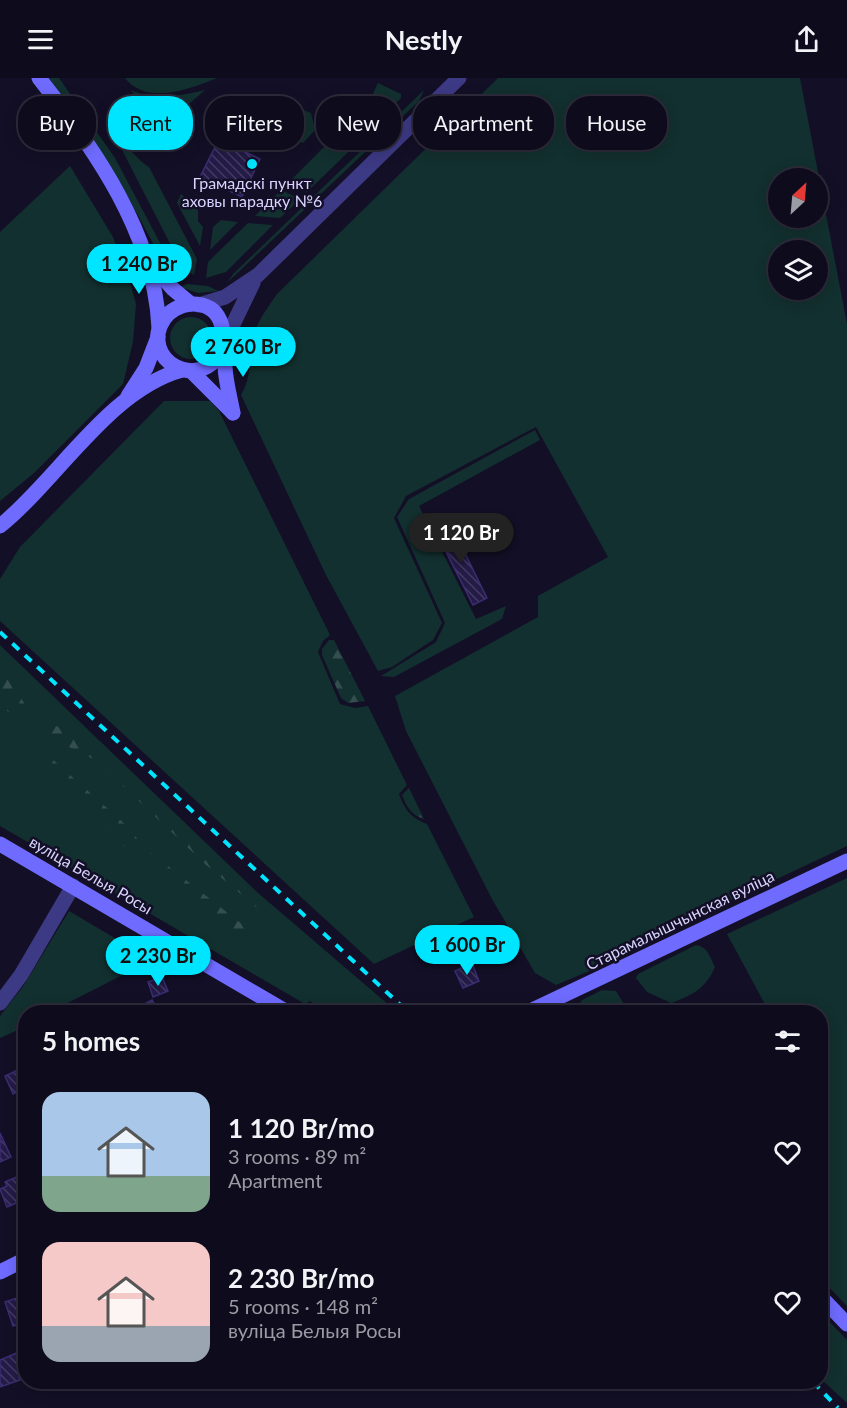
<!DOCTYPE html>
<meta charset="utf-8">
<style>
:root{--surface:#0e0b1c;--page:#171425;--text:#f1f3f6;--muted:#9b9ba3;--line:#2e2b3b;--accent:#00e5ff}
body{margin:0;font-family:Lato,sans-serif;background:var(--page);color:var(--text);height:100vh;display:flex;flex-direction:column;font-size:22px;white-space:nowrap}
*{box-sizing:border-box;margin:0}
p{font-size:20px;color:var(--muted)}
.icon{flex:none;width:33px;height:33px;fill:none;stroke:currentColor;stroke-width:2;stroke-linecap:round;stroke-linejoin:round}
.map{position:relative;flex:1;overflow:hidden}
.sheet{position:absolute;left:18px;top:927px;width:810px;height:384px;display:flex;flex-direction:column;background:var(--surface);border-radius:24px;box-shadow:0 3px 15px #0003,0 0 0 2px var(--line)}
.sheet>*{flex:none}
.guide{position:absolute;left:18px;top:18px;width:812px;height:54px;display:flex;gap:12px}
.needle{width:39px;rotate:26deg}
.fabs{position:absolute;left:768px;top:90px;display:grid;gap:12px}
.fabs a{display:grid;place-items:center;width:60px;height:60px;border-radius:50%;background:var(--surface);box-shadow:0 3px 15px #0003,0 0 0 2px var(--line);font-size:30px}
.price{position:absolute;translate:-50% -51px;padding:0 14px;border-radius:21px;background:var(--accent);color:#111;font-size:20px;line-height:39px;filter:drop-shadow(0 2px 3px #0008)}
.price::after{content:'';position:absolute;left:50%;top:36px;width:18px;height:14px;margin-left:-9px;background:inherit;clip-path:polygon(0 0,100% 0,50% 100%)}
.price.on{background:#222;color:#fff}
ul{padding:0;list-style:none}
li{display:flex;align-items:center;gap:18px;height:150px;padding:0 24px}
li span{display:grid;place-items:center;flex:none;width:168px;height:120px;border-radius:18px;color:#555}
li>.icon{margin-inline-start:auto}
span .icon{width:72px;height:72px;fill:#fffc;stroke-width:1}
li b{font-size:26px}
h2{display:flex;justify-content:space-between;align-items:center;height:72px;padding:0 24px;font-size:26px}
.pill{padding:0 21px;border-radius:24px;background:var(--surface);box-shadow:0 3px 15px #0003,0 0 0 2px var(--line);font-size:21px;line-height:54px}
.pill.on{background:var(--accent);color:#111}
header{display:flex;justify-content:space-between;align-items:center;height:78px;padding:0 24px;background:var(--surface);font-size:27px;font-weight:700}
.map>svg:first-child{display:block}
</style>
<header><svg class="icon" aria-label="menu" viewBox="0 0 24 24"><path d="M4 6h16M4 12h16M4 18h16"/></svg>Nestly<svg class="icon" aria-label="share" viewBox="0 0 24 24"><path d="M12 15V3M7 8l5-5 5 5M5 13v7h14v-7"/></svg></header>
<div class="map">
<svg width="847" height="1330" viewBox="0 0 847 1330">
<defs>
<pattern id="forest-firs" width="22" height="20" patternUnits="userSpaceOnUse" patternTransform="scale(1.5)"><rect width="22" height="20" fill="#12302f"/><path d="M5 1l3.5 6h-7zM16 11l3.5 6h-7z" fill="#344d4e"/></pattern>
<pattern id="building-back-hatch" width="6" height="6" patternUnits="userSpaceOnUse" patternTransform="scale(1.5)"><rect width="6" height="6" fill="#241b47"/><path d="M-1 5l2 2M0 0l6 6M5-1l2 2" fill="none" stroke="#433b63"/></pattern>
</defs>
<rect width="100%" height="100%" fill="#130f26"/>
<g fill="#12302f" fill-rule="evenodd">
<polygon points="49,0 59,0 115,80 175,193 173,202 121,106"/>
<path d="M125 0H217C190 11 147 28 125 0Z"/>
<path d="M498 0H800L847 246V768L685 844 594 891 556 907 535 895 492 821 406 653 395 618 538 539V518L608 479 536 349 406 418 394 440 442 545 433 562 392 589 378 593 326 497 241 317C251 300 249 286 251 267 254 247 267 231 277 216ZM778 100H818V140H778ZM778 172H818V212H778Z"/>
<polygon points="378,5 401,16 401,20 382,40 363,29 370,22"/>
<path d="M131 12C155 23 180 18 205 12L159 52Z"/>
<polygon points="424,12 419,23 228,204 233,196"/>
<polygon points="294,28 311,35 315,52 303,65 284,59 280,42"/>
<polygon points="356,37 373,44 373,50 307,114 288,105"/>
<path d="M117 62C131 70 136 81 149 89L197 181 194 197 183 191Z"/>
<polygon points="70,88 113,159 131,208 136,226 133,264 123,306 34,395 0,423 0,154"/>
<polygon points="281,112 300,121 280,140 255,138"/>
<polygon points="181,116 198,131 198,143 203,149 200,168 177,125"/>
<polygon points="221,142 238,144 210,172 213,149"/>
<polygon points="248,145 273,147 226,194 206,200 208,184"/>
<polygon points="187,206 208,208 218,213 198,215 180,209"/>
<circle cx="191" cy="260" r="21"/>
<path d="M164 323H210L219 333 330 557 323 563 318 574 340 626 355 630 368 628 407 707 399 716C405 732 411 740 427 746L474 839 374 886 0 543V501L20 469Z"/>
<polygon points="535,352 540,362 419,428 476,541 506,528 502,541 394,599 381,598 436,564 445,545 397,439 409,421"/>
<polygon points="0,567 257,814 397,934 324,934 310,923 305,926 0,748"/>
<polygon points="847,800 847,1228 821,1201 820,934 766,934 767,930 727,856"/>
<polygon points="69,833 152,882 50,934 26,934 25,949 0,960 0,938 24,907"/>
<path d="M696 867C708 869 710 879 715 889 707 909 692 918 671 925L647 914 636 900 638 896Z"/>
<polygon points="602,912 616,913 629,934 575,934 582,922"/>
<polygon points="820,1234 847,1262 847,1325 821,1301"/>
</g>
<g fill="url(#forest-firs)">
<polygon points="329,562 334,562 365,623 348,625 341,620 322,577 322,571"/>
<polygon points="0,594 10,604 37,644 69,651 96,669 208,771 272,836 261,833 205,786 97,683 35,652 0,628"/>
<path d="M41 671 126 747 145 770 247 850 249 863C188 822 131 780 81 726 65 708 50 694 41 671Z"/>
<path d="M409 710 424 741C411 737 407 729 402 717Z"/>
</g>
<g fill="url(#building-back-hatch)" stroke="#3b2d73" stroke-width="1.5">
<polygon points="219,61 260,81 242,119 200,99"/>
<polygon points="450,445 487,520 473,527 435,452"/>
<polygon points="472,885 479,903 463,910 455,893"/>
<polygon points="162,899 168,913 153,919 148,904"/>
<polygon points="152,922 159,934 130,934"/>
<polygon points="26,988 26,1010 13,1016 5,998"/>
<polygon points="0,1055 11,1079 0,1084"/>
<polygon points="19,1098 26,1113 26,1121 7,1129 0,1111 7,1108 5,1104"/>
<polygon points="26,1217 26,1244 13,1248 5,1224"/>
<polygon points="26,1271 26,1296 19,1299 20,1302 0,1309 0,1282"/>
</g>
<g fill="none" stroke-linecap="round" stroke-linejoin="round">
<g stroke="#3d3a85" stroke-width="15">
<polyline points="199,227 225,219 258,197 459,0"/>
<polyline points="225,263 253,205"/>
<polyline points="0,925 21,897 73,808"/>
</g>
<g stroke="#6f6bff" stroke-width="15">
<path d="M39 0C95 71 155 157 159 250"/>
<polyline points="150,185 173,211 191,226"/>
<path d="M224 269C200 319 138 280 164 241 169 233 180 227 191 226 230 225 223 265 225 289 226 305 230 319 233 335"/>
<polyline points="191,293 233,335"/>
<polyline points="128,318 146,290 158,259"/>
<path d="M0 448C58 401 109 312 182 292"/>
<polyline points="0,766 287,934"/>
<polyline points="528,934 847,783"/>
<polyline points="0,1194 26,1181"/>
<polyline points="820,1218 847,1246"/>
</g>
<g stroke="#00e5ff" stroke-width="4" stroke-dasharray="9 8" stroke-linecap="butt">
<polyline points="0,554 408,934"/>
<polyline points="813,1304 838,1330"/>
</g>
</g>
<circle fill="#00e5ff" stroke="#130f26" stroke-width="2" cx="252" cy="86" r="6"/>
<g text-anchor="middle" stroke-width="5" stroke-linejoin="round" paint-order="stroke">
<g font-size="16" fill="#d9d4ff" stroke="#130f26">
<text x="252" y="111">Грамадскі пункт<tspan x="252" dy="18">аховы парадку №6</tspan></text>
</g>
<g font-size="16" fill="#d9d4ff" stroke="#130f26">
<text transform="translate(91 797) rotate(30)" y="6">вуліца Белыя Росы</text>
<text transform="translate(680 842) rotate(-26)" y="6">Старамалышчынская вуліца</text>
</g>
</g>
</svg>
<div class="fabs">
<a><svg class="needle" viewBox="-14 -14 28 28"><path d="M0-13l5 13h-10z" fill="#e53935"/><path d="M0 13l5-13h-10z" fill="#9b9ba3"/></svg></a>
<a><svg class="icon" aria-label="layers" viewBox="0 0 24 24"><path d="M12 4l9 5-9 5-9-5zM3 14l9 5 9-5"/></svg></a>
</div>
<b class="price" style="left:139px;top:217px">1 240 Br</b>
<b class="price" style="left:243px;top:300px">2 760 Br</b>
<b class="price on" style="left:461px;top:486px">1 120 Br</b>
<b class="price" style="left:467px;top:898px">1 600 Br</b>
<b class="price" style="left:158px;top:909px">2 230 Br</b>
<div class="guide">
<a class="pill">Buy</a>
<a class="pill on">Rent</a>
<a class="pill">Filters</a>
<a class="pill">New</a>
<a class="pill">Apartment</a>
<a class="pill">House</a>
</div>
<section class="sheet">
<h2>5 homes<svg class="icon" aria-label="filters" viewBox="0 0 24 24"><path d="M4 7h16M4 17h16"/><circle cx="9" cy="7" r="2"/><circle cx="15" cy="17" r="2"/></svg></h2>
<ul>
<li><span style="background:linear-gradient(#a9c7e8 70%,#7fa58c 0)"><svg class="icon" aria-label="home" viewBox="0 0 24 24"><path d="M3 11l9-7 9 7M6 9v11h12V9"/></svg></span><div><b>1 120 Br/mo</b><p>3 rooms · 89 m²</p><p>Apartment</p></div><svg class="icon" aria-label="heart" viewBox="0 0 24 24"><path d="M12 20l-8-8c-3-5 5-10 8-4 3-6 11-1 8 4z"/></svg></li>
<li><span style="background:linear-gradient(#f6c9c9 70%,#9aa5b1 0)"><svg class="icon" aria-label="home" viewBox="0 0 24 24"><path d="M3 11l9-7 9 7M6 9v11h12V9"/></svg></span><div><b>2 230 Br/mo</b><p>5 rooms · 148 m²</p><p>вуліца Белыя Росы</p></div><svg class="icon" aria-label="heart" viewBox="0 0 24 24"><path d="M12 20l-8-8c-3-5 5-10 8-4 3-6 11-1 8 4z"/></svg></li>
</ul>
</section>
</div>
